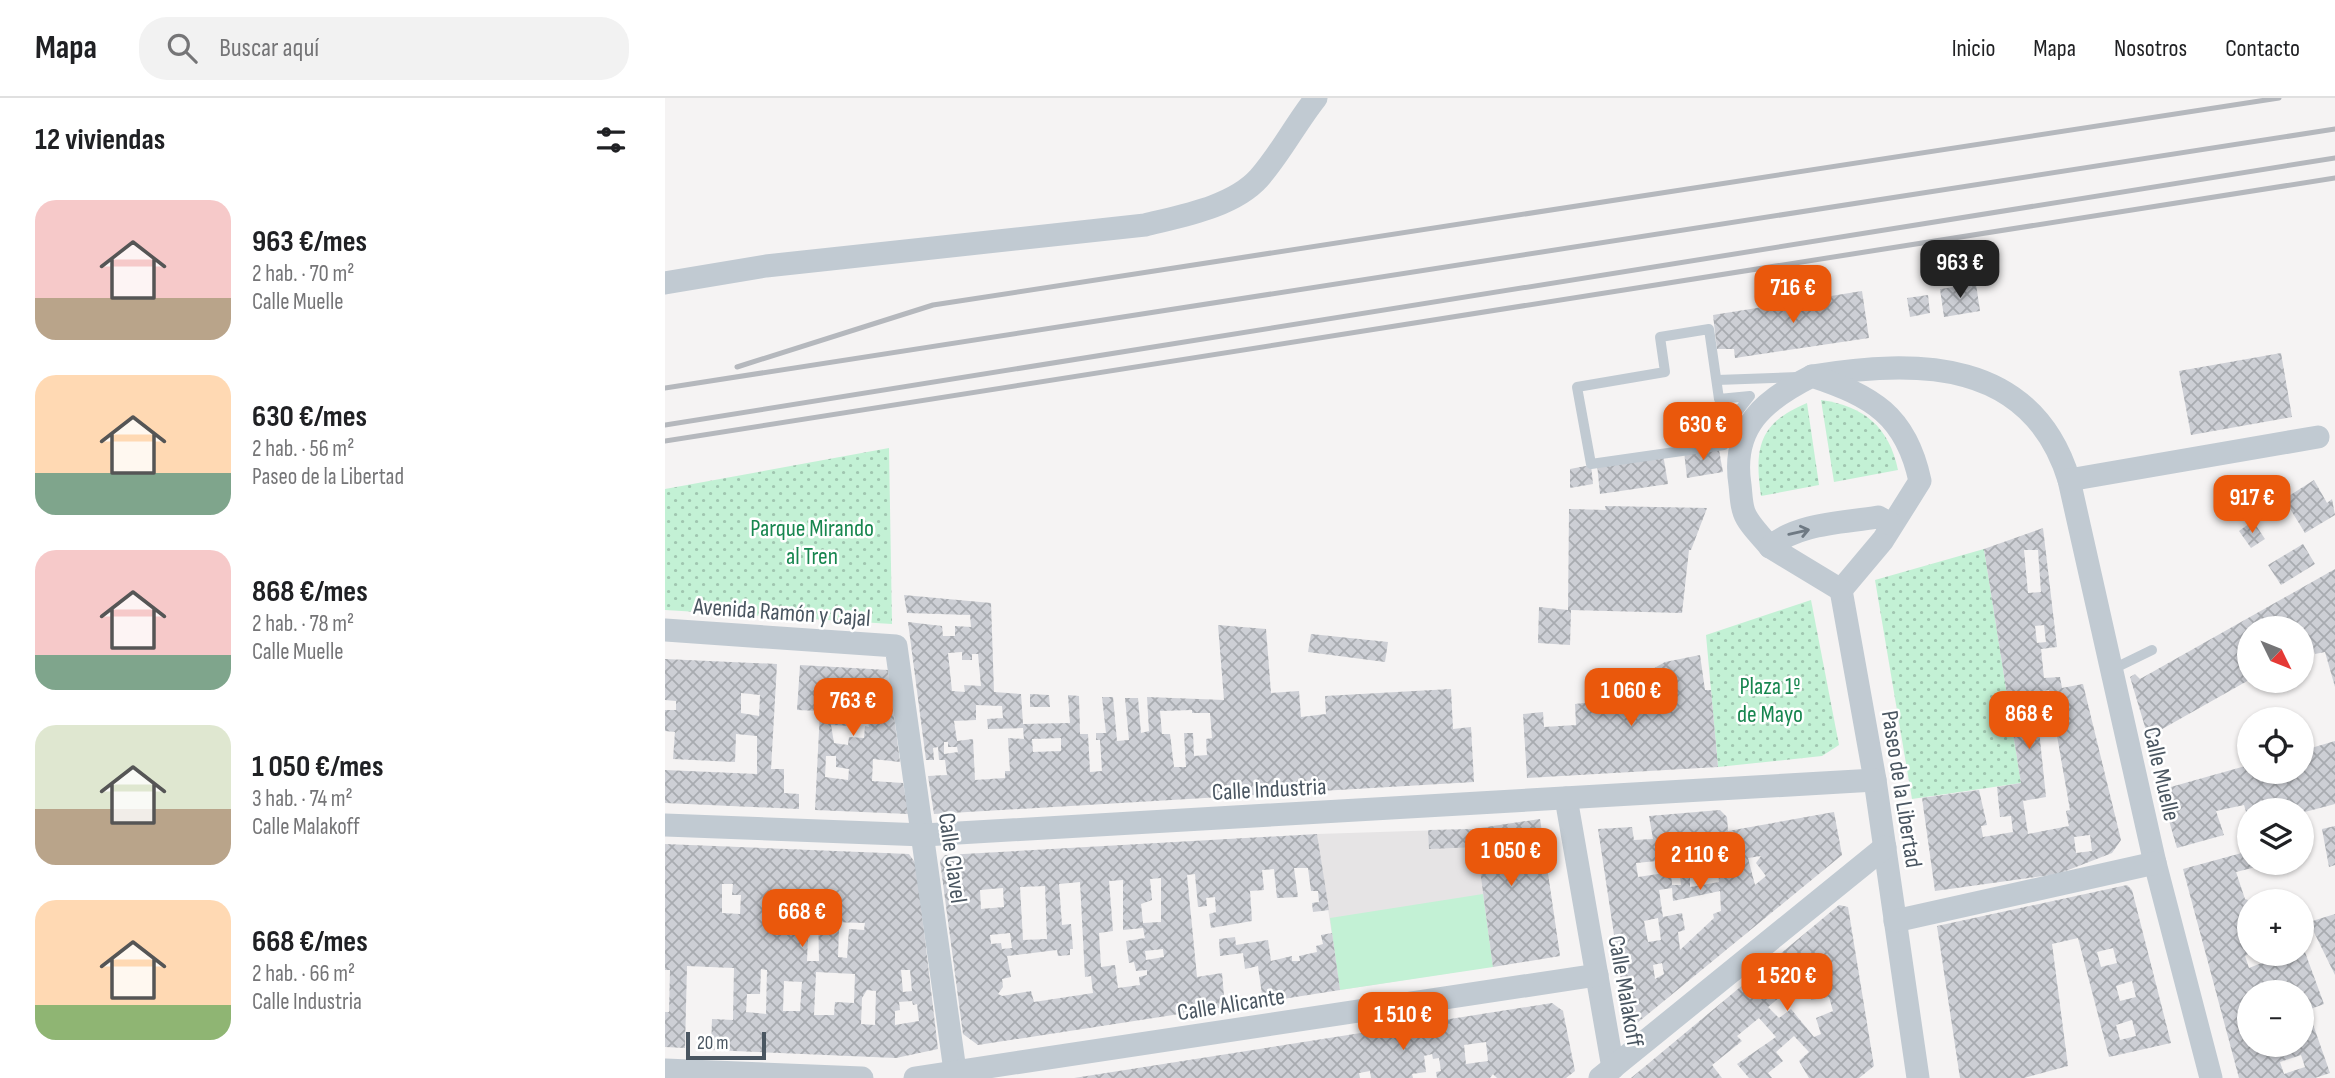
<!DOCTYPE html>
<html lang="es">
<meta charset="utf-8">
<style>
:root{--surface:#fff;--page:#f2f2f2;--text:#202124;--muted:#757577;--line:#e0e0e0;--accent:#ea580c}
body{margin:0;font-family:"Sofia Sans Condensed",sans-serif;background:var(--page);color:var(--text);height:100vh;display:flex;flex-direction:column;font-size:26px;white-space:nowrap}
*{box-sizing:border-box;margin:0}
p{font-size:23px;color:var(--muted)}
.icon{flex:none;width:38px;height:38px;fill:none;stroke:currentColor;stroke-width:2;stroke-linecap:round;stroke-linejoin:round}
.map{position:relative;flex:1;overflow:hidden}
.sheet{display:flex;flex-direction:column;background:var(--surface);width:665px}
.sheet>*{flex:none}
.needle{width:46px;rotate:133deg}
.buttons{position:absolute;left:1572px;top:518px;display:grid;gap:14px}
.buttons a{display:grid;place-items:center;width:77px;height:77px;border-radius:50%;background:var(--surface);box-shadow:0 2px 5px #0004;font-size:35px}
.scale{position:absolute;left:21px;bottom:18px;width:80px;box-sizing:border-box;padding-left:7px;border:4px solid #4a5661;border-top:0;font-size:19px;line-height:24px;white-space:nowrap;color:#4a5661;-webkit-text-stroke:5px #fff;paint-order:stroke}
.price{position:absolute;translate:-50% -60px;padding:0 16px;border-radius:14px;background:var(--accent);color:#fff;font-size:23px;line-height:46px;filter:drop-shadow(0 2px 4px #0008)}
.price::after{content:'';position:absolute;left:50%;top:42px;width:21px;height:16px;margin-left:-10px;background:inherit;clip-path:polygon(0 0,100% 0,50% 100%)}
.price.on{background:#222;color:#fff}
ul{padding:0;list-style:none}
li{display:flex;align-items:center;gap:21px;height:175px;padding:0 35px}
li span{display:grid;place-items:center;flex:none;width:196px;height:140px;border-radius:21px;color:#555}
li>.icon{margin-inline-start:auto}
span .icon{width:84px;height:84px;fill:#fffc;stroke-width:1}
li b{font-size:30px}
h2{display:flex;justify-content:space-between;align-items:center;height:84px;padding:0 35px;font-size:30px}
header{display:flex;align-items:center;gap:42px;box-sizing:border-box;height:98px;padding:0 35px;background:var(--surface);border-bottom:2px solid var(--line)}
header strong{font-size:33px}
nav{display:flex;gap:38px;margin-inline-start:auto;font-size:24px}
.search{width:490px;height:63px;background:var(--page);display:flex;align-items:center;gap:18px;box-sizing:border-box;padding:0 24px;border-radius:28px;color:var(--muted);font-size:26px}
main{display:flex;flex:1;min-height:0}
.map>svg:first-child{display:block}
</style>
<header>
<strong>Mapa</strong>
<div class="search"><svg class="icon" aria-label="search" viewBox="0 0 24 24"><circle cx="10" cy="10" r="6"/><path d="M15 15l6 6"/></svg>Buscar aquí</div>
<nav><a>Inicio</a><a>Mapa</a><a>Nosotros</a><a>Contacto</a></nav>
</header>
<main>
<section class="sheet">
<h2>12 viviendas<svg class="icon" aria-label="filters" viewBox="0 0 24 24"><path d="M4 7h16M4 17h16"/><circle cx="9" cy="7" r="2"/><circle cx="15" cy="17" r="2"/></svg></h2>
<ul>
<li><span style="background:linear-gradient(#f6c9c9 70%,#b9a48a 0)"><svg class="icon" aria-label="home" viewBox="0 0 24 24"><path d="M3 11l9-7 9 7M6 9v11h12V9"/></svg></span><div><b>963 €/mes</b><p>2 hab. · 70 m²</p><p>Calle Muelle</p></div></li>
<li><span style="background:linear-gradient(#ffd9b3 70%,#7fa58c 0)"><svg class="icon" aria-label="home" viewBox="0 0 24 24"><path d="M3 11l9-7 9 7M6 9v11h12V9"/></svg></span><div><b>630 €/mes</b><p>2 hab. · 56 m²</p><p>Paseo de la Libertad</p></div></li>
<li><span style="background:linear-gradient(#f6c9c9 75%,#7fa58c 0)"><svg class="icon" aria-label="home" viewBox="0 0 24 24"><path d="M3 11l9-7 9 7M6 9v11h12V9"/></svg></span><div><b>868 €/mes</b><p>2 hab. · 78 m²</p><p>Calle Muelle</p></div></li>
<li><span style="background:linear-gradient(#dfe7d0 60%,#b9a48a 0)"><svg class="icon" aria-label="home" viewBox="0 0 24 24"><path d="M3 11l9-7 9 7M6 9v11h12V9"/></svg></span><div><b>1 050 €/mes</b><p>3 hab. · 74 m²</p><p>Calle Malakoff</p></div></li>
<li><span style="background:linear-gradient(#ffd9b3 75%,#8fb573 0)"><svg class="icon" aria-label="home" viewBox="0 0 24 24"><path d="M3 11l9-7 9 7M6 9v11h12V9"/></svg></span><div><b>668 €/mes</b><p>2 hab. · 66 m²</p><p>Calle Industria</p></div></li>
</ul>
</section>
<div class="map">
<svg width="1670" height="980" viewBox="0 0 1670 980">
<defs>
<pattern id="park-dots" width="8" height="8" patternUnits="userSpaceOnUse" patternTransform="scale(1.75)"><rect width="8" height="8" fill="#c3f1d5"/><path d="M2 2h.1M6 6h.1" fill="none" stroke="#a0c6b0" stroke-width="1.8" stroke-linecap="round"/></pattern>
<pattern id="building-cross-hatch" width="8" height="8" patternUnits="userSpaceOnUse" patternTransform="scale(1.75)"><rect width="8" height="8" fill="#cdcfd5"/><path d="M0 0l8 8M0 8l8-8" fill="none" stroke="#a8abb0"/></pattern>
</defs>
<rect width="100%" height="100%" fill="#f5f3f3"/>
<polygon fill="#e6e4e5" points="875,721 895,858 675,892 652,736 809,731"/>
<polygon fill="#c3f1d5" points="818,796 828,869 675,892 665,820"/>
<g fill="url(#park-dots)">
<path d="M1156 302C1199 308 1224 329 1233 372L1169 384Z"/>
<path d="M1142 305 1154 387 1096 398C1089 349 1094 325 1142 305Z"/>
<polygon points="224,350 227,526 0,512 0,391"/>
<polygon points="1319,451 1356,685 1247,701 1210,482"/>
<polygon points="1146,502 1174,647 1157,658 1053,669 1041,537"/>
</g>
<g fill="url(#building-cross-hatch)" fill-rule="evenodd">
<polygon points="1311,186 1315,213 1279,219 1275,191"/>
<polygon points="1197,193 1204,240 1070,260 1069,251 1052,251 1048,217"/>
<polygon points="1263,197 1265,215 1245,219 1242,200"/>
<polygon points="1616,255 1627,319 1526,337 1514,273"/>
<polygon points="1053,347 1058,374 1022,380 1019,353"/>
<polygon points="998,356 1003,386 935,396 932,366"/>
<polygon points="926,367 928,386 905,390 905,371"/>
<polygon points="1649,382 1662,405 1667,401 1670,417 1640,435 1619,401"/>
<polygon points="940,408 1042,410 1026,452 1024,452 1017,515 906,512 905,547 873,545 874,509 903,512 904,411 941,412"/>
<polygon points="1588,423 1600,441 1586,450 1574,433"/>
<path d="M1378 430 1392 549 1376 551 1379 580 1395 579 1397 590 1418 586 1456 742 1447 755 1393 776 1270 793 1257 700 1314 692 1322 727 1316 728 1318 739 1348 734 1346 718 1335 719 1332 689 1356 685 1319 451ZM1359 452H1373L1376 494 1363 495ZM1379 527 1381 544 1372 545 1370 528ZM1384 592 1405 712 1401 713 1404 728 1363 736 1358 703 1381 699 1370 594ZM1425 737 1427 753 1411 755 1409 739Z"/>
<polygon points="1638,446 1650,466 1616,487 1603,467"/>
<polygon points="1670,471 1670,589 1660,554 1650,556 1647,547 1636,553 1636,530 1584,530 1584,582 1483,639 1465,579 1470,576 1475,581"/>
<path d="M239 497 326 505 329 594 356 596 358 626 405 625 403 597 414 598 415 636H423L425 674 437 673 435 642H431V635H441L437 599H448L452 643 464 642 460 600H473L476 635 484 633 482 599 559 602 553 527 601 531 606 595 634 593 636 619 661 616 660 598 786 591 788 631 806 629 809 684 269 716 263 678 282 677 280 662H274L273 649 268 650 269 662H261L243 524 277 528 278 538H290V528L306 529 305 517 242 515ZM297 554V562H307V556H313L316 588 299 587 300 594 287 593 283 555ZM311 607 337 608 338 620 322 621 323 631 358 630 359 641 343 640 345 673H340V680L310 682 308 641 292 643 289 623 311 622ZM527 612V615H545L547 640 541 641 542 657 529 658 528 635H519L521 669H509L505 636H497L495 613ZM396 640V653L368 654 367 641ZM279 644H283V649H292L293 654 279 656Z"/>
<polygon points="646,536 723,544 720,564 643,554"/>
<path d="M1035 557 1040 592H1046L1053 669 862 680 858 616 878 614 879 629 911 627 910 606 935 603 934 596 972 580 1000 564ZM975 591 980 607 964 609 960 593Z"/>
<path d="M0 561 112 566 106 671H119V695L134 696V711L0 705V672L92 676V638L71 636 70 664 8 661 10 634 0 633V612H11V603L0 602ZM76 595 95 597 94 618 76 615Z"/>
<path d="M135 567 223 572 235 664 208 661 207 683 238 685 244 716 150 712 155 613 132 612ZM186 613 201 614 204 629 200 628 199 640 184 639 183 647 169 645 166 627 187 628ZM161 658H171V669L184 671 183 682 160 679Z"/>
<polygon points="365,596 384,597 385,609 365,609"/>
<polygon points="1670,643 1670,706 1636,715 1636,712 1584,712 1583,720 1579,707 1551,713 1559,737 1512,750 1495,692 1584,667 1584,674 1636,674 1636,653"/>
<path d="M1055 712 1062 719 1063 733 1169 714 1177 757 966 930 963 929 933 731 967 729 969 742 988 741 984 718ZM1051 745 1054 784 1025 789V777H1036L1035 761 1041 760 1040 746ZM1012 751 1016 787H1007L1006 774 973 779 971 765 992 763 991 755ZM1096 758 1091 765 1101 778 1090 787 1083 760ZM1007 790 1008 803 1055 793 1056 813 1048 816 1049 820 1015 852 1013 834 1020 832 1017 815 998 819 994 792ZM993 820 996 842 983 844 979 823ZM997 865 999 876 990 881 988 867Z"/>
<polygon points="875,721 895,858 828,869 812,749 764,751 763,732 809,731"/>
<polygon points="1670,728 1670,767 1664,769 1657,731"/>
<path d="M652 736 664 812 648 814 647 805 654 804 653 793H646L643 770H629L633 799 612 800 609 771 597 772 599 792 585 793 587 823 546 830 544 816 551 814 550 799 541 800 542 808 533 809 530 776 522 777 532 879 557 875 560 909 313 947 298 936 275 763 280 757ZM496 780V824L478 825 476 806 487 802 485 781ZM458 782V832L478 830 480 840 461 843 464 865 469 864 471 873 482 872V877L474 879 475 887 453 890 450 867 436 869 434 835 448 833 444 783ZM415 784 420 879 426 878 428 895 369 904 366 893 337 898 333 896 338 889 337 881 346 879 342 858 392 852 393 858 405 857V851H408L406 826 397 827 394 786ZM380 788 382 841 358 842 355 789ZM338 790 339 809 316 811 315 792ZM345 835 347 850 337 851 336 845 326 846 325 837ZM498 851 499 859 481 862 480 853Z"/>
<path d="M0 746 244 756 251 766 273 951 231 960 46 952 47 921 68 922 69 870 22 868 20 950 0 949V914H4L5 872H0ZM57 786H68L67 797H76L75 816 57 815ZM144 810H153L154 863H142ZM164 824 200 825 199 832 184 831 182 860 173 859 174 830 164 829ZM96 871 102 872 101 916 81 914 82 896H95ZM236 872H245L247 893 238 894ZM151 874 190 876 189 905 170 904 169 917H149ZM119 883 137 884 135 913H118ZM202 892 211 893 210 927 196 926 197 900ZM247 903 248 907 252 906 254 923 230 927V913L235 912 234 904Z"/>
<path d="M1584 753V765H1590L1591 769 1571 774 1580 801 1586 803 1584 856 1580 858 1584 870 1604 862 1602 856H1636L1637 846 1659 906 1643 912 1665 975 1650 980H1574L1518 771ZM1584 894H1636V947L1612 954 1610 947H1584ZM1636 957 1640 969 1619 976 1615 964Z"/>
<path d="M1462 787 1467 792 1506 945 1444 959 1413 840 1387 846 1403 968 1359 980H1295L1272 828ZM1448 850 1452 865 1436 869 1432 854ZM1467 883 1471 899 1455 903 1451 888ZM1467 922 1471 938 1455 942 1451 927Z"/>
<path d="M1174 807 1183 809 1209 968 1194 980H1144L1134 963 1144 954 1129 938 1111 954 1118 963 1103 975 1107 980H1084L1072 966 1111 939 1094 920 1072 938 1077 943 1047 967 1057 980H966ZM1138 880 1143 886 1146 902 1164 899 1168 913 1151 920 1156 936 1149 939 1126 911 1114 920 1103 909Z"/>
<polygon points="1670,816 1670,877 1644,824"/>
<polygon points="667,835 675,892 598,904 593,868 580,871 578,855 555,858 554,841 570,839 571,847 603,842 606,863 627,858 627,863 635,863 634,858 652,854 651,848 658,846 656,837"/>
<path d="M887 905 898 913 910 973 901 980H832L828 976 825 980H772L771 974 776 973 774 960 768 961 767 956 759 958 761 974 747 976 748 980H706L705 973 694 975 695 980H409ZM821 944 823 963 801 966 799 947Z"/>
</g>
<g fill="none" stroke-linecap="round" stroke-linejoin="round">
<g stroke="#c1cad2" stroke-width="10">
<polygon points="1044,231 1054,301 1085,298 1071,316 1059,347 926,366 912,289 1000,274 995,239"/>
<polyline points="1052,282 1133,279"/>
<polyline points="1446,572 1487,552"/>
</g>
<g stroke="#c1cad2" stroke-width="23">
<path d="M0 185 101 168 480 127C516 118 568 109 594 80 616 55 631 25 651 0"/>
<path d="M1147 278C1251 261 1367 260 1404 382L1490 765 1546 980"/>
<polyline points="1404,382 1653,339"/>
<path d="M1105 449C1097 439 1083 426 1079 414 1076 406 1076 395 1075 387 1066 329 1099 302 1147 278 1207 298 1241 317 1255 383L1218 442 1176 492"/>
<polyline points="1176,492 1210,682 1253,980"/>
<path d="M1176 492 1105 449C1132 425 1178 425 1213 419L1226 426"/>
<polyline points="0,532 231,548 291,980"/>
<polyline points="901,700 948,970"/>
<polyline points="0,727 259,737 1210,682"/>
<polyline points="1230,823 1490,765"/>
<polyline points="0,972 197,980"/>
<polyline points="250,980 932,877"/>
<polyline points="935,980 1220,749"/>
</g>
<g stroke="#b5b8bd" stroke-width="5">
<polyline points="72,269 268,207 1614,0"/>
<polyline points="0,290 1670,31"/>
<polyline points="0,327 1670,60"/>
<polyline points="0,343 1670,80"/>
</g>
</g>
<defs><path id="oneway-shaft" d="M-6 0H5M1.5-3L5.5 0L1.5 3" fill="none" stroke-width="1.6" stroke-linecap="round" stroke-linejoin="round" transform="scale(1.75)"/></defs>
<use stroke="#6e7983" href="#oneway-shaft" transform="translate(1134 434) rotate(-13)"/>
<g text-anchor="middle" stroke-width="5" stroke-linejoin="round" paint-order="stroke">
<g font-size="24" fill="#17864f" stroke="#fff">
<text x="147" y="438">Parque Mirando<tspan x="147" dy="28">al Tren</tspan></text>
<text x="1105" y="596">Plaza 1º<tspan x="1105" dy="28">de Mayo</tspan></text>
</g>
<g font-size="24" fill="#4a5661" stroke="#fff">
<text transform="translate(117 514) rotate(4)" y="8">Avenida Ramón y Cajal</text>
<text transform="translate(1497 676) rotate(77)" y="8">Calle Muelle</text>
<text transform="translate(604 691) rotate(-3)" y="8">Calle Industria</text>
<text transform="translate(1237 691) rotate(81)" y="8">Paseo de la Libertad</text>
<text transform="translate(288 760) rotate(82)" y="8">Calle Clavel</text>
<text transform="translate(961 893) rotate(80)" y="8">Calle Malakoff</text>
<text transform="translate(566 906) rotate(-9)" y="8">Calle Alicante</text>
</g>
</g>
</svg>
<div class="buttons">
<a><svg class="needle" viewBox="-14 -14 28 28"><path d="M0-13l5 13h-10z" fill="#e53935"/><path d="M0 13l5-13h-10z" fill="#757577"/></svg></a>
<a><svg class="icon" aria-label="locate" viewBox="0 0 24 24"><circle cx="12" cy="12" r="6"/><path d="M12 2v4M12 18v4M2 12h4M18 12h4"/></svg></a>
<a><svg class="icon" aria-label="layers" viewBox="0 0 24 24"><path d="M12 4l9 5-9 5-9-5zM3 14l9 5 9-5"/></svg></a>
<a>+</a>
<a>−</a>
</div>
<div class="scale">20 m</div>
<b class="price on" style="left:1295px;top:202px">963 €</b>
<b class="price" style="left:1128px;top:227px">716 €</b>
<b class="price" style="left:1038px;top:364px">630 €</b>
<b class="price" style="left:1587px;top:437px">917 €</b>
<b class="price" style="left:966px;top:630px">1 060 €</b>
<b class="price" style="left:188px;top:640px">763 €</b>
<b class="price" style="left:1364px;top:653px">868 €</b>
<b class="price" style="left:846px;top:790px">1 050 €</b>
<b class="price" style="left:1035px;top:794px">2 110 €</b>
<b class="price" style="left:137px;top:851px">668 €</b>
<b class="price" style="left:1122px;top:915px">1 520 €</b>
<b class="price" style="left:738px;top:954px">1 510 €</b>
</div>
</main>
